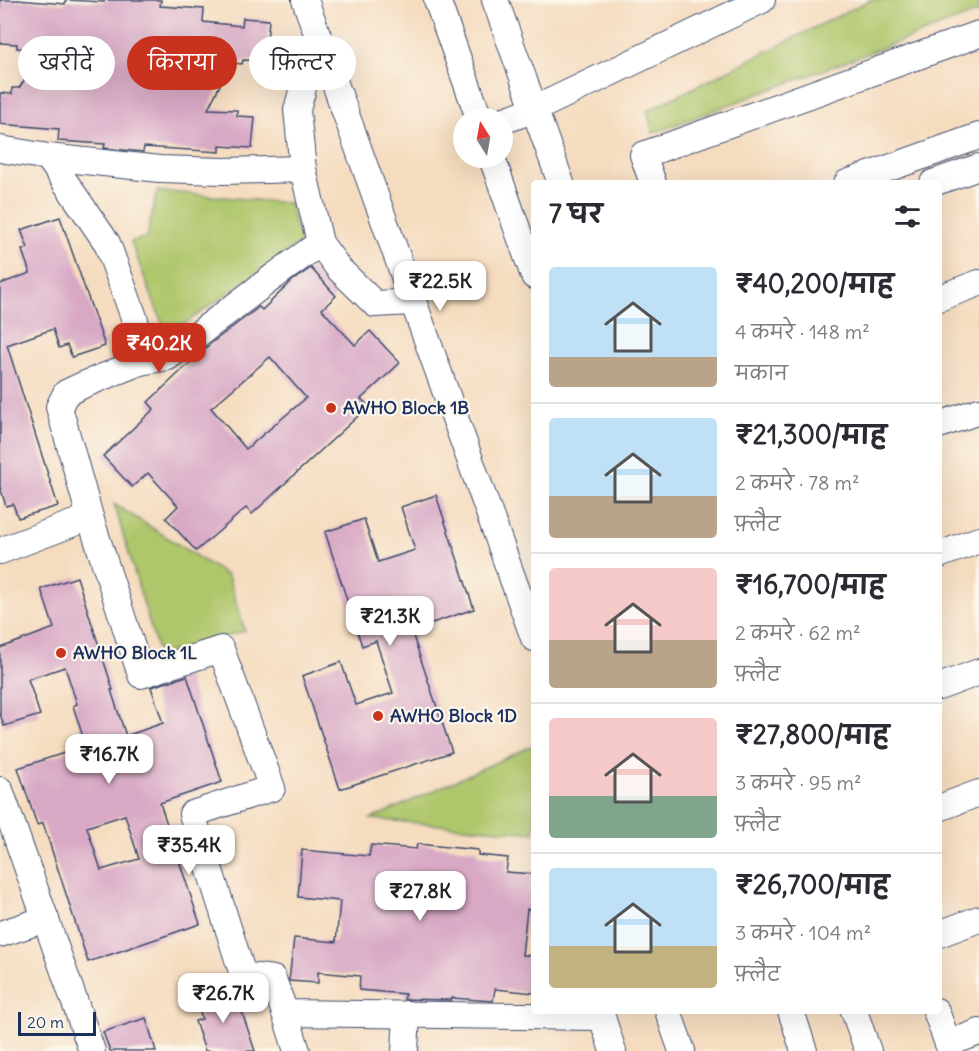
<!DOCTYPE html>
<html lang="hi">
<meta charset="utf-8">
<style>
:root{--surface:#fff;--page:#f2f2f3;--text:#2b2b33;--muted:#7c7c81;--line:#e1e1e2;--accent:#c8321e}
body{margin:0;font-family:Delius,"Playpen Sans Deva",sans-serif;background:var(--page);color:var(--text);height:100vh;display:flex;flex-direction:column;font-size:22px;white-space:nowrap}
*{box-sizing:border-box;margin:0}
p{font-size:20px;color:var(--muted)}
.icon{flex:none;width:33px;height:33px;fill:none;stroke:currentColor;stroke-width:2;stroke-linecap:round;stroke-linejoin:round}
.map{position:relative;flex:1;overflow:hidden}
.sheet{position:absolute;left:531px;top:180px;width:411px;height:834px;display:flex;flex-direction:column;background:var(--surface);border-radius:6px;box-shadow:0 6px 24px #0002}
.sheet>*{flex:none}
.banner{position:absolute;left:18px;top:36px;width:423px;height:54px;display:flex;gap:12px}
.needle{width:39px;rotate:349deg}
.controls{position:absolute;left:453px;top:108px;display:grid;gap:12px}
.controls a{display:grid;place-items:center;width:60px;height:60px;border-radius:50%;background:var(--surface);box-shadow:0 6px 24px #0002;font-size:30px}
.scale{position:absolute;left:18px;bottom:15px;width:78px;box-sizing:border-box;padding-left:6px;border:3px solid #1b2f5e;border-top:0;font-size:16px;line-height:21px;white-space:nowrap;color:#1b2f5e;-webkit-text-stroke:4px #fbf7ec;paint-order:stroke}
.price{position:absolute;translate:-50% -51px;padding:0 14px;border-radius:12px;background:#fff;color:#222;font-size:20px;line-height:39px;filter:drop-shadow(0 2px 3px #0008)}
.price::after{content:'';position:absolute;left:50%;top:36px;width:18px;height:14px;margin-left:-9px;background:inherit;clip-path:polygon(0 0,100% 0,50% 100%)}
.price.current{background:var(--accent);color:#fff}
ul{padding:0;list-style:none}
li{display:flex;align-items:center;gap:18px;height:150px;padding:0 18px}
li+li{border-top:2px solid var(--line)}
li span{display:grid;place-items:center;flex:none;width:168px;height:120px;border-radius:6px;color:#555}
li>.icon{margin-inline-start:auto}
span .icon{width:72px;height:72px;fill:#fffc;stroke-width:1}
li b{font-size:26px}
h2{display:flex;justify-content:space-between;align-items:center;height:72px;padding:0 18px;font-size:26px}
.tag{padding:0 21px;border-radius:27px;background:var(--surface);box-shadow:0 6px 24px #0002;font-size:21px;line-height:54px}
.tag.current{background:var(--accent);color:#fff}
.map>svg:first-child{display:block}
</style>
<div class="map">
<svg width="979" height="1051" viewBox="0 0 979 1051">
<rect width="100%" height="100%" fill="#fbf7ec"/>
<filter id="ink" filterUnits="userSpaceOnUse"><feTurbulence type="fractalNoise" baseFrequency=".0167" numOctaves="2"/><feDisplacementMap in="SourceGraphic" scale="12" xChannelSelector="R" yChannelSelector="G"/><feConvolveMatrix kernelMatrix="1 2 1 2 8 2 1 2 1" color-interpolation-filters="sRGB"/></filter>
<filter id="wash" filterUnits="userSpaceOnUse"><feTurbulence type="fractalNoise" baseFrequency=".008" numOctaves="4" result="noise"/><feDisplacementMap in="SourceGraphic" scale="24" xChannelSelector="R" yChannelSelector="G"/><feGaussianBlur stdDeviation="1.35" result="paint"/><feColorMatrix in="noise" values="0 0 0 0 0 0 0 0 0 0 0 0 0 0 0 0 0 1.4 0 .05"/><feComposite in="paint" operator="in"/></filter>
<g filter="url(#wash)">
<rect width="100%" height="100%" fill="#f5dcbf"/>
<g fill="#afc66b" stroke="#657a64" stroke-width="1.5">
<polygon points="870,0 979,0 979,12 653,133 647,111"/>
<polygon points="157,191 289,203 301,242 167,336 131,242 147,237"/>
<polygon points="114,504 228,576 245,631 159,655"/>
<polygon points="534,745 534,833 371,819"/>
</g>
<g id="blocks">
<g fill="#d8a8c5" fill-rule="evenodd">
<polygon points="0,0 18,0 65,4 66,0 104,2 104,0 161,0 160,6 204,9 203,22 242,26 243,18 269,20 265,61 243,60 242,64 201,60 220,85 208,109 237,110 237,116 255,117 252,148 220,146 220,152 144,147 143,152 104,148 105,144 58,141 59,129 0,124 0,93 12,94 12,88 19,88 46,50 17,48 17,44 0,43"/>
<polygon points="60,217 105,346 72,357 67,345 59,348 53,329 7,345 58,506 18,518 13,504 6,506 0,487 0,284 30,273 22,250 28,248 21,230"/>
<path d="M311 268 336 296 322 309 327 315 355 345 370 331 400 363 361 399 369 406 252 514 246 508 196 551 166 518 178 506 148 473 132 487 103 456 154 409 148 402 210 344 259 307 262 310 292 281ZM270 357 306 398 246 449 211 408Z"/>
<polygon points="436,495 474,609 411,630 452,752 340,789 302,676 341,662 356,705 393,693 376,641 362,646 325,532 364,519 378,562 415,550 401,507"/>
<path d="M77 577 113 690H111L126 736 163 723 151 687 187 676 222 782 160 803 200 924 88 962 43 823 37 825 18 768 86 746 73 706 77 704 65 667 28 679 40 715 4 726 0 714V648L54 628 41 589ZM125 815 139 859 101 870 87 827Z"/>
<polygon points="417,844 478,850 478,855 508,858 506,872 534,874 534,910 527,909 522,955 534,956 534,993 495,989 493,1001 452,998 452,1000 404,999 405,994 359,990 360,976 318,972 318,983 289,981 294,938 336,942 340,901 298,897 302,850 369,856 371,845 416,849"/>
<polygon points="234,988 255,1051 205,1051 195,1021 202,1019 196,1000"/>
<polygon points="146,1018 156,1051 110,1051 103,1032"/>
</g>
</g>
</g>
<g filter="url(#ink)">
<use href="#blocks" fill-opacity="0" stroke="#3c496d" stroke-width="1.5"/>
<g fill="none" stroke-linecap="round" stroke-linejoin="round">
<g stroke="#3c496d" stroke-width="28">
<g id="minor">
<polyline points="305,0 534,638"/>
<polyline points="437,0 479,118"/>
<polyline points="495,0 561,183"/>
<polyline points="502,121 535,109 762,0"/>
<polyline points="0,149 48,157 107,243 135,320 140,362 83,385 66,393 59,407 90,517 0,551"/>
<polyline points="48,157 160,169 223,171 303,169"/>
<polyline points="492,158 534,276"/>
<polyline points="653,183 643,155 979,34"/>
<polyline points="847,183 979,136"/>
<polyline points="933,183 979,167"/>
<polyline points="320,243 303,169 297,110 307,73 323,49"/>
<polyline points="939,298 979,283"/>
<polyline points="140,362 168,357 273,277 320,243 339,269 375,304 413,302"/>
<polyline points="939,425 979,411"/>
<polyline points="90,517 141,675 221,649 272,788 192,814 243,975 273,979 285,1013 602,1017 613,1051"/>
<polyline points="939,555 979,540"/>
<polyline points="939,687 979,672"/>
<polyline points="0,790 92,1051"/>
<polyline points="939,808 979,793"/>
<polyline points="0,934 46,919"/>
<polyline points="939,934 979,919"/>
<polyline points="668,1011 682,1051"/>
<polyline points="791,1011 804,1051"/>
<polyline points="854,1011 868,1051"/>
<polyline points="936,1011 948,1044 979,1032"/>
<polyline points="285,1013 297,1051"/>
<polyline points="405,1051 407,1014"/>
</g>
</g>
<use href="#minor" stroke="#fff" stroke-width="26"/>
</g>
</g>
<g fill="#c8321e" stroke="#fbf7ec" stroke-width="2">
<circle cx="331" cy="408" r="6"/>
<circle cx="61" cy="653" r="6"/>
<circle cx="378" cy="716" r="6"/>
</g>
<g text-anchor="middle" stroke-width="4.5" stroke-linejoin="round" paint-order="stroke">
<g font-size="18" font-weight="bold" fill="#1b2f5e" stroke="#fbf7ec" text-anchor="start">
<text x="343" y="414">AWHO Block 1B</text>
<text x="73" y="659">AWHO Block 1L</text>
<text x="390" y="722">AWHO Block 1D</text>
</g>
</g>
</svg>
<div class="controls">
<a><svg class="needle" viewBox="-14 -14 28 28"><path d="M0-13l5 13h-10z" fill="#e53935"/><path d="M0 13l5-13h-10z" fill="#7c7c81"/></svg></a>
</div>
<div class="scale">20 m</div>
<b class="price" style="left:440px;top:312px">₹22.5K</b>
<b class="price current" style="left:159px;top:374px">₹40.2K</b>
<b class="price" style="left:390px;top:647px">₹21.3K</b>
<b class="price" style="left:109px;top:785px">₹16.7K</b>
<b class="price" style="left:189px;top:876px">₹35.4K</b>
<b class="price" style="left:420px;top:922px">₹27.8K</b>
<b class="price" style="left:223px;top:1024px">₹26.7K</b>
<div class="banner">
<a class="tag">खरीदें</a>
<a class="tag current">किराया</a>
<a class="tag">फ़िल्टर</a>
</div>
<section class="sheet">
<h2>7 घर<svg class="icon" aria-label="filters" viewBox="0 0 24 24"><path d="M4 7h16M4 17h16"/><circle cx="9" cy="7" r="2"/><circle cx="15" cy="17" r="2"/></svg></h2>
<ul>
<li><span style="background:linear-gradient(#bfe0f5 75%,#b9a48a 0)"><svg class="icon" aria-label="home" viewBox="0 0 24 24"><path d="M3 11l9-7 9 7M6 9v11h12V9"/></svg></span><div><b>₹40,200/माह</b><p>4 कमरे · 148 m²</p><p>मकान</p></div></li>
<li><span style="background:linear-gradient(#bfe0f5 65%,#b9a48a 0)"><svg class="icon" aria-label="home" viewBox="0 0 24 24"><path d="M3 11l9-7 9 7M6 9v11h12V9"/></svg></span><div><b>₹21,300/माह</b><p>2 कमरे · 78 m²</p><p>फ़्लैट</p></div></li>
<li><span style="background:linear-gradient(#f6c9c9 60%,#b9a48a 0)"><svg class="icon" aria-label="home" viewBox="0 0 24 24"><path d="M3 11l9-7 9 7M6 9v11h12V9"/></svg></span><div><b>₹16,700/माह</b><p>2 कमरे · 62 m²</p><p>फ़्लैट</p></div></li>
<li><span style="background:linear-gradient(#f6c9c9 65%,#7fa58c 0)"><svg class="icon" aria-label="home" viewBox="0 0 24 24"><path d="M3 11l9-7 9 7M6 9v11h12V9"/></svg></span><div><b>₹27,800/माह</b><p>3 कमरे · 95 m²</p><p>फ़्लैट</p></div></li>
<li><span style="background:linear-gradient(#bfe0f5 65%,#c2b280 0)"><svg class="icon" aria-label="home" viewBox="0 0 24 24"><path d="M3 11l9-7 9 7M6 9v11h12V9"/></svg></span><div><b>₹26,700/माह</b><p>3 कमरे · 104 m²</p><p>फ़्लैट</p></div></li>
</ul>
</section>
</div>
